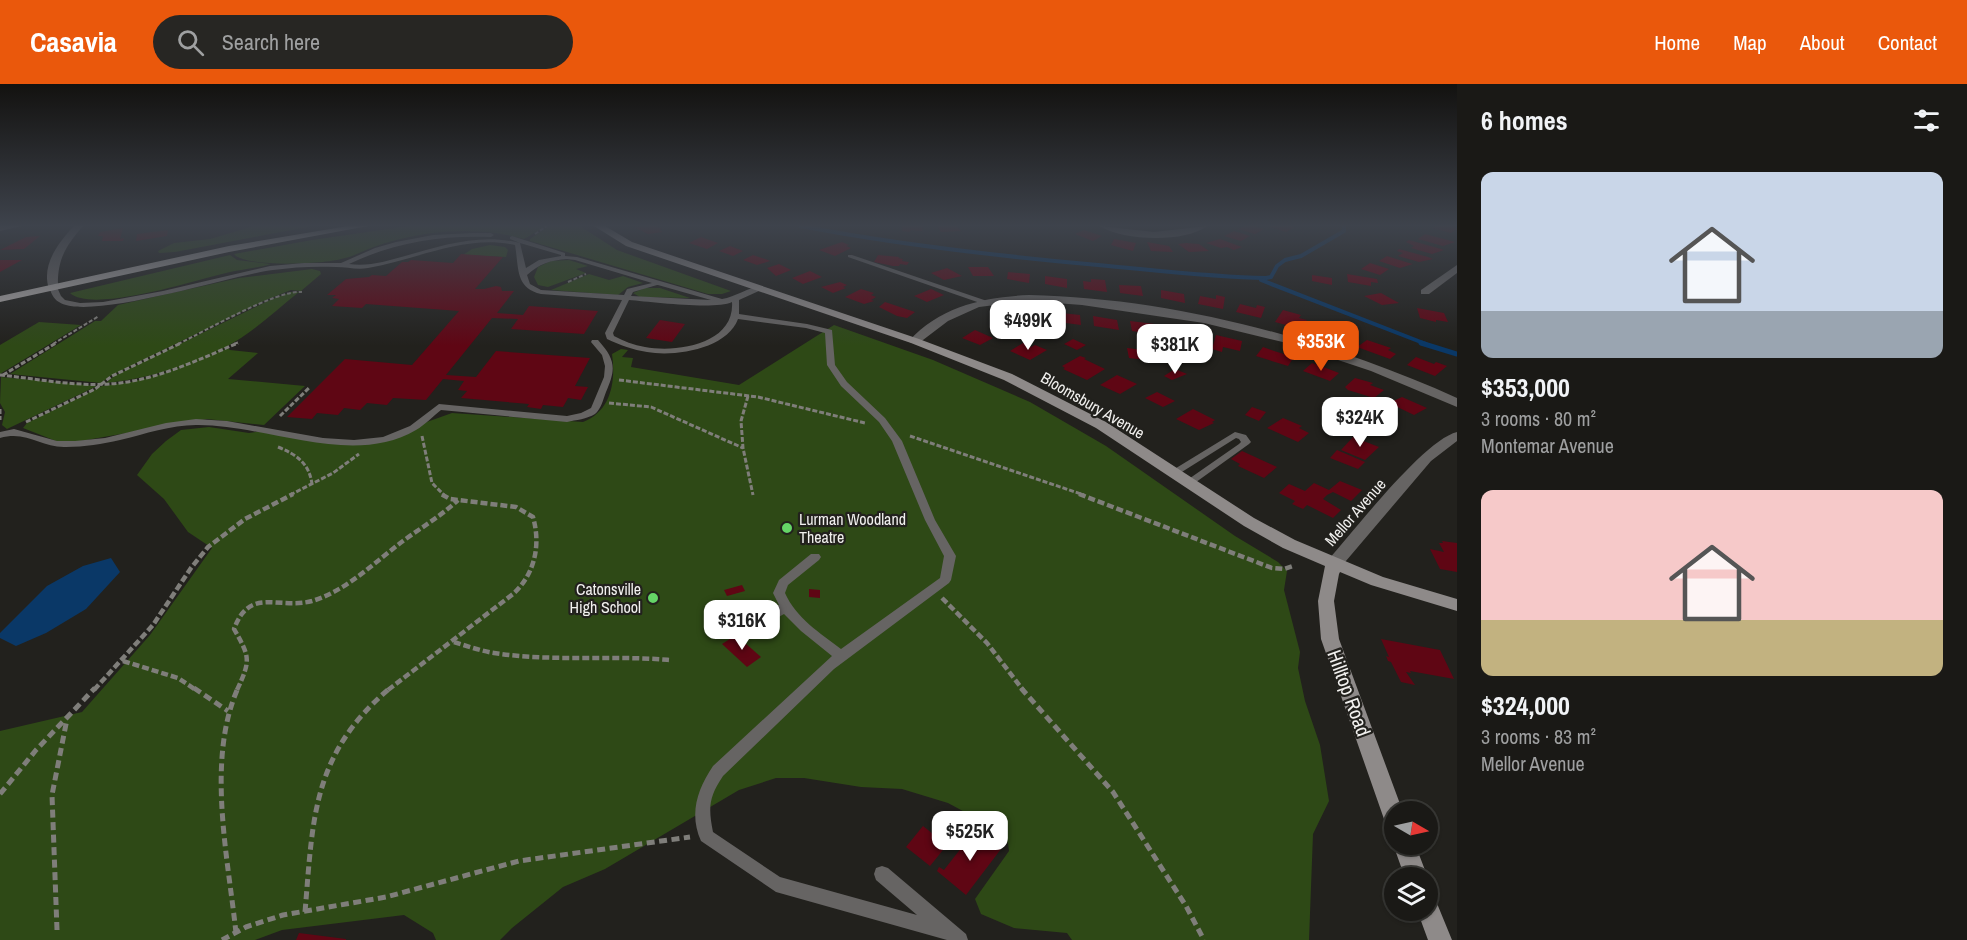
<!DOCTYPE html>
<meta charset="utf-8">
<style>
:root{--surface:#1a1916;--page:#272623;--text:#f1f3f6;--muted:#9fa0a1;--line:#383835;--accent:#ea580c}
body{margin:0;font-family:"Archivo Narrow",sans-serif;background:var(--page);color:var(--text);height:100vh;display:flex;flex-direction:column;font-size:22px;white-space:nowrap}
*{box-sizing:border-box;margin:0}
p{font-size:20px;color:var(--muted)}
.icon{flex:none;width:33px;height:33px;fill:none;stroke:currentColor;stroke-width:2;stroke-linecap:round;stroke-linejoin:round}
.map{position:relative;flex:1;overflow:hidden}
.sheet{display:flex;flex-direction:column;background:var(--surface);width:510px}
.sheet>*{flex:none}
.needle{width:39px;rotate:99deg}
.fabs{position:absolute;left:1384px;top:717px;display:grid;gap:12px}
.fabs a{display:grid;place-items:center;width:54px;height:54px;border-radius:50%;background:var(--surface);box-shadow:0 2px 4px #0004,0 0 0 2px var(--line);font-size:30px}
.price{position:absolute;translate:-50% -51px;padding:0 14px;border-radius:12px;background:#fff;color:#222;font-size:20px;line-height:39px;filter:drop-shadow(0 2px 3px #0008)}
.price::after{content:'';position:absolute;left:50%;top:36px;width:18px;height:14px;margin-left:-9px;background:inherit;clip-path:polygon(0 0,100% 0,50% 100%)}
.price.on{background:var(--accent);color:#fff}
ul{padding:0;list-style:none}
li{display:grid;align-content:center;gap:12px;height:318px;padding:0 24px}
li span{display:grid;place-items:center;height:186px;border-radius:12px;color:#555}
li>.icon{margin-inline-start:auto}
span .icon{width:108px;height:108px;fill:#fffc;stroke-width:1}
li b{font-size:26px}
h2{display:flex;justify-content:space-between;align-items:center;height:72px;padding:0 24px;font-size:26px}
header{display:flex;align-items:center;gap:36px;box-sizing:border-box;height:84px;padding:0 30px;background:var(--accent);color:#fff}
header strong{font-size:28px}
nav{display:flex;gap:33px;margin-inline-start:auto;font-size:21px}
.search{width:420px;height:54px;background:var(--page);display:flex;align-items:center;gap:15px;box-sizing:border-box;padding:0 21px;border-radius:33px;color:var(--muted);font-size:22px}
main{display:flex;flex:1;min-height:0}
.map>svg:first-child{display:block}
</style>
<header>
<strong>Casavia</strong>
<div class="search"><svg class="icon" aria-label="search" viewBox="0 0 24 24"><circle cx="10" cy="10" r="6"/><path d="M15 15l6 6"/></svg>Search here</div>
<nav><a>Home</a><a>Map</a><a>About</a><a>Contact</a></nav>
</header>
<main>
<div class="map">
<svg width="1457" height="856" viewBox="0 0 1457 856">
<rect width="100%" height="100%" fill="#22211d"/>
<g fill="#2e4916">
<polygon points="254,142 313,142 175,168 159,169 158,167 174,159 210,155"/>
<path d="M409 142H546L524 155C492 146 458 145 425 150 407 153 389 157 371 164 361 168 352 173 341 175 323 180 245 184 234 170L312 156Z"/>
<polygon points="549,142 580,142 617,166 731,207 722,210 708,210 530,157 530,155"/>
<polygon points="490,161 505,163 508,166 506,173 463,171 472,165"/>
<path d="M230 171 237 176 271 180C258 184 243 185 230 188 199 195 93 230 70 209Z"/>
<polygon points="569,176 588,182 576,185 586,189 548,203 538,201 534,193 538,183 551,177"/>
<polygon points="312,185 320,187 321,190 301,207 291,206 266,216 110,292 101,299 10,290 95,237 101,237 118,221 239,194"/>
<polygon points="589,190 609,196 623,192 643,199 628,203 618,211 551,206"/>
<polygon points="645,204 660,204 690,214 640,213 633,209"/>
<path d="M291 208H299C280 223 261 241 241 254 202 279 151 294 106 299L114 292 270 216Z"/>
<polygon points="39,238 81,241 0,290 0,261"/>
<path d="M834 241 933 276 1030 318 1106 362 1235 452 1278 478 1287 487 1284 506 1300 568 1298 584 1305 617 1320 661 1329 717 1313 750 1309 856H1072L1067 849 1014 844 981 830 975 815 1009 767 1008 759 985 739 948 719 902 705 861 703 804 694H776L739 706 605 785 563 803 512 844 500 856H436L433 849 404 831 282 846 255 856H0V647L82 628 150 551 212 464 188 448 164 415 137 391 152 370 166 357 181 346 209 343 249 349 269 346 316 355 368 359 452 329 583 338C611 327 616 298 612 270L621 265 628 266 622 273 633 274 631 283 739 301Z"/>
<polygon points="228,264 230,266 258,269 228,295 305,302 264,341 207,335 75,358 56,357 23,344 27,339 102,302 131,298 162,290"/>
<polygon points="1,293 97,302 7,345 2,341 5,328 0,319"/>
</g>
<polygon fill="#0a3867" points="111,474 120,488 86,525 46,549 16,562 0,554 0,549 47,502 83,482"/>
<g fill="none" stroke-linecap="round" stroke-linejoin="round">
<g stroke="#0a3867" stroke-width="4">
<path d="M801 142C899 161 998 172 1098 181 1154 186 1210 193 1266 194L1271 193 1277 182 1285 176 1301 172 1344 147V142"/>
<polyline points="1261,196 1426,260"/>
</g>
<polyline stroke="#0a3867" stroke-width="5" points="1421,259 1457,270"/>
</g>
<g fill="#5f0614">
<polygon points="656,142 662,145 659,146 663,148 648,150 634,143"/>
<polygon points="902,142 923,142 922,147 911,146 910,148 902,147"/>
<polygon points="937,142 957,142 961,147 941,148"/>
<polygon points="1244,142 1255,142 1264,145 1255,150 1238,145"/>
<polygon points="1268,142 1291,142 1295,143 1286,148"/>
<polygon points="1436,142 1452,142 1457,145 1451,149 1433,144"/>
<polygon points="123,144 120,155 124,154 123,157 102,157 103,152 98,152 100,148"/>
<polygon points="168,146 167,152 136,157 137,150"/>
<polygon points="1084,146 1102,152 1093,157 1075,150"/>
<polygon points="1234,147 1250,152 1241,157 1224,152"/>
<polygon points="1425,150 1455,158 1443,162 1418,155"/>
<polygon points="40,152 24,165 0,166 26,153"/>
<polygon points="701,153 718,159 707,165 689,159"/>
<polygon points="1114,155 1136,159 1133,167 1111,161"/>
<polygon points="1220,155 1242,163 1234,166 1227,163 1221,164 1206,159"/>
<polygon points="1409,156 1441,165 1444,166 1432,170 1411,164 1414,162 1406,158"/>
<polygon points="842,158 849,161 846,162 851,164 835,172 819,166"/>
<polygon points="1147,158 1169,162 1173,168 1151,167"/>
<polygon points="1186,159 1199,160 1209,167 1189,168 1178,160"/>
<polygon points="730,162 743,167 733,172 719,167"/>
<polygon points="1399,165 1428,173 1433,175 1419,178 1398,172 1403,169 1397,167"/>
<polygon points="461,170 503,173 475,205 484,205 496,202 501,203 502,207 514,207 497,229 523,231 529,222 598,227 584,250 511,245 518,235 492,234 446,291 476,293 496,267 590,274 575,302 588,303 581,316 568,314 563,323 543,321 541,325 527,323 529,320 461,314 467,307 458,306 464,297 443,295 426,316 393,314 387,321 367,319 360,326 344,324 338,331 317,329 312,335 287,333 345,275 412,281 459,227 366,220 362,224 332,222 339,215 332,214 336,211 327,211 346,195 369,193 372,191 386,192 402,178 408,178 411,176 453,179"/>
<polygon points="753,171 768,176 770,177 757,181 743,176"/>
<polygon points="878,171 900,173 898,174 903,175 902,177 909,178 907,181 900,180 899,182 893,182 874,178"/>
<polygon points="1387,172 1409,179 1413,180 1400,184 1379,177"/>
<polygon points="0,176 22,176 0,188"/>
<polygon points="1370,179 1389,185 1380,191 1361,185"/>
<polygon points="779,180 791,186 776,192 767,184"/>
<polygon points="968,183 988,183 994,192 973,192"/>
<polygon points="947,184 962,192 944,196 931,189"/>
<polygon points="810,187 822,193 803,200 792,194"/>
<polygon points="1008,188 1030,190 1029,199 1007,195"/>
<polygon points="1347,190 1377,195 1378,199 1371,198 1371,202 1348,198"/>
<polygon points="1312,191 1332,194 1332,201 1312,197"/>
<polygon points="1045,192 1067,195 1067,204 1045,200"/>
<polygon points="1091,195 1105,196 1107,208 1084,205 1083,197 1091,198"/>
<polygon points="840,198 847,201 843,203 846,204 833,209 821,203"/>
<polygon points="1119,201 1141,202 1143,212 1120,209"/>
<polygon points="861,205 874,209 871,211 876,213 871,216 874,217 864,220 845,213"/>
<polygon points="931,205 944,211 927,218 914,212"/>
<polygon points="1161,206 1184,210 1185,219 1161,214"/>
<polygon points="1381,209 1399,219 1382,221 1364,212"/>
<polygon points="1216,211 1225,213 1223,225 1198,220 1200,212 1216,215"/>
<polygon points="885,218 915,228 907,234 897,232 879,223"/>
<polygon points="1240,220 1256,224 1257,221 1265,223 1261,234 1236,228"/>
<polygon points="1417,224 1444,229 1448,238 1436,236 1436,238 1420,234"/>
<polygon points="1283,226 1301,231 1299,234 1307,236 1300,245 1275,238"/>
<polygon points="1031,228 1044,238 1026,241 1010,232"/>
<polygon points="1052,228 1080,231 1081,241 1058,238 1058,234 1053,233"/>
<polygon points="1093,232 1117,236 1119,246 1094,242"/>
<polygon points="660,236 685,240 672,258 646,254"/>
<polygon points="1130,237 1155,240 1158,251 1132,247"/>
<polygon points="1324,242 1340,248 1342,245 1352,248 1341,259 1316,249"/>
<polygon points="1171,243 1193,247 1195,260 1171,252"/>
<polygon points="975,246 993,254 980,261 962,254"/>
<polygon points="1216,251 1242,257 1240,267 1223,263 1222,268 1212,265"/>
<polygon points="1073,255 1086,261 1077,266 1064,260"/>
<polygon points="1367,256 1391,264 1388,266 1396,270 1390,275 1357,263"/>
<polygon points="1023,259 1031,263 1035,261 1047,266 1030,276 1010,267"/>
<polygon points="1263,263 1274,267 1294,273 1288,282 1256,272"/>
<polygon points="1127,264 1144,266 1146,276 1129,274"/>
<polygon points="1080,272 1086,274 1084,275 1105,285 1087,296 1063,285 1065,284 1062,282"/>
<polygon points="1416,273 1434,280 1436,278 1447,282 1435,292 1407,281"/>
<polygon points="1312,279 1326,284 1339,289 1330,297 1303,287"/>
<polygon points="1175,285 1187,290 1172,296 1164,292"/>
<polygon points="1117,291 1126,295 1137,300 1120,310 1100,301"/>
<polygon points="1355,294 1373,299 1370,301 1384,306 1374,314 1348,306 1345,303"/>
<polygon points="1157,308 1175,317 1163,323 1145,314"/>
<polygon points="1402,313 1427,324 1414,331 1389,319"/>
<polygon points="1252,323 1266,328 1259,337 1245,331"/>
<polygon points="1193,325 1215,336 1212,338 1214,339 1199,346 1176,335"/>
<polygon points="1283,334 1302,342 1299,344 1309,349 1298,358 1267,344"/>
<polygon points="1353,353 1379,363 1365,376 1341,366"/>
<polygon points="1337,366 1365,378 1358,385 1330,374"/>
<polygon points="1242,367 1277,383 1264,394 1238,382 1240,380 1231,375"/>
<polygon points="1340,397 1362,406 1351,417 1333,408 1327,411 1323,415 1341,426 1333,434 1307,421 1303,425 1292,420 1295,417 1279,409 1289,400 1305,407 1314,399 1329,406"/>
<polygon points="1442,457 1457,459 1457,488 1440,485 1430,465 1444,468 1439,459 1443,459"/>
<polygon points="742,501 745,507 727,512 724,506"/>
<polygon points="809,505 820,506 820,514 809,513"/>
<polygon points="736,551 761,573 747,583 722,560"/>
<polygon points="1381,555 1440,566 1454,595 1410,587 1411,589 1406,588 1415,601 1401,598 1391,578 1388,577 1386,572 1389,573"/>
<polygon points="923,742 947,761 930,782 906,763"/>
<polygon points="976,745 1001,765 966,811 937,787 939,783 944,786"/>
<polygon points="299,849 346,855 346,856 296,856"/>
</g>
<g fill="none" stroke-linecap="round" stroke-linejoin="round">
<g stroke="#7f7e7a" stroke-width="2" stroke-dasharray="4 2" stroke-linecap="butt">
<polyline points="535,150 547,142"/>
<polyline points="568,198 586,190"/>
<polyline points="53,260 99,232"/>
<path d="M178 260C206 247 275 206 302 208"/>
<polyline points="234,260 239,258"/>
</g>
<g stroke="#7f7e7a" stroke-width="3" stroke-dasharray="5 2" stroke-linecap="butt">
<path d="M0 291C40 295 80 304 120 299 161 294 200 275 238 259"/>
<polyline points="3,291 56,259"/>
<polyline points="619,296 758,313 865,339"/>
<polyline points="748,312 741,337 743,364 753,411"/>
<polyline points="609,319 651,323 743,364"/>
<polyline points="0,325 0,336"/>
<polyline points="280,332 310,303"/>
<polyline points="26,338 95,305 112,292 181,259"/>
<polyline points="422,352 432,399 444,411"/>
<polyline points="910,352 1084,411"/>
<path d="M278 363C297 371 309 379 312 400"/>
<polyline points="290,411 333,389 359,370"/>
</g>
<g stroke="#7f7e7a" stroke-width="4.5" stroke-dasharray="7 3" stroke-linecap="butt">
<polyline points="1079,410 1272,484 1284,485 1293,482"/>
<polyline points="942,514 987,559 1023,606"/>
<path d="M454 558C467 562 481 567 494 569 552 578 611 571 669 576"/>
<polyline points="123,577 178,594 196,606"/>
<polyline points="94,606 153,541 191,484 208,463 245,435 293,410"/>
<path d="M237 606C251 576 250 573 234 545 250 502 278 526 312 517 346 507 375 478 403 457 422 443 441 432 458 416"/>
<path d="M388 606 513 510C535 490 541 461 533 433L516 423 450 415 441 410"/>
</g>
<g stroke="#7f7e7a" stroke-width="5" stroke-dasharray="8 4.5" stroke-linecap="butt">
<polyline points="194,604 228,627"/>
<polyline points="1021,604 1113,708 1186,822 1204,856"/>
<polyline points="0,710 36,666 95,604"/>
<path d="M305 828C313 734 312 670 390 604"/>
<polyline points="57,846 52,711 67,635"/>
<path d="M236 849C228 773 206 676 238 604"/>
<polyline points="222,856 246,843 283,831 386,813 519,777 690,753"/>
</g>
<g fill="#666463" fill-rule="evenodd">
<path d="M472 149H491L494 151 491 153C441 151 395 158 349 180 368 183 387 177 405 172 443 161 481 149 520 159L510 155V153L512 152 565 169V172L577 173 722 215C735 213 749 203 761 202V206L739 216V230L807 240 832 246 835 281 847 298 885 334 902 357 935 436 956 472 951 496 949 499 834 585 723 692C709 713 708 723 713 748L780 793 917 831 876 796 874 790 876 784 882 782 888 784 966 850 968 856H947L776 808 701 757C689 730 697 706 713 682L832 572 801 547 784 530 747 551 743 553 739 551 737 548 739 545 779 521 773 509 779 496 811 470H819L821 473 819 476 788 501 785 509C796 534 820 549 841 565L940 494 944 472 925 436 892 357 879 338 841 302 827 281 825 249 806 244 738 235C727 265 675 273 647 268 633 266 620 261 607 255L605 249 622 216 541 210C515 204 519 184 515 161 465 150 416 176 368 184 357 186 347 183 336 183 315 182 294 183 273 186 232 191 88 238 59 218 53 215 51 208 49 203L56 201 61 212 65 216 80 219 103 218 163 207 270 182 304 179H341L375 164 396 158 433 151ZM520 159 561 171V172L539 176 526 184ZM567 175 575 176 652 199 627 205 624 211 541 206 530 200 527 191C539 180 551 176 567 175ZM657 201H658L711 216 631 212 633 208ZM629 216C652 218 715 226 732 218 735 260 677 269 645 263 634 261 623 257 614 252L613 249Z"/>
<polygon points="848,171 852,171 990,218 983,220 848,173"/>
<path d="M592 256H598C616 276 616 285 606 308 603 316 601 325 595 330 587 335 576 336 567 338L441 326C433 332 425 341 416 346 352 384 265 340 196 341 171 341 145 350 120 356 102 360 85 363 66 363 41 364 27 346 0 354V348L14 345 57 357H75L105 354 166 339 196 335 227 337 323 354 354 356 383 353 410 342 439 320 567 332 581 329 591 324 604 293 605 282 602 271 591 258Z"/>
<polygon points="1235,348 1246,351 1251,358 1249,360 1192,401 1184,401 1183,399 1239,360 1241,358 1239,355 1236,354 1177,391 1173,392 1168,389"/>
</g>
<g fill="#666463" fill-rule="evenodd">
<polygon points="0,142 22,142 0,147"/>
<path d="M74 142H83C66 162 57 175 58 203L49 205C41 181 58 159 74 142Z"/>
<path d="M1100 142 1154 148 1207 142C1185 159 1123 157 1100 142Z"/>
<polygon points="1457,181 1457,189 1429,210 1421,210 1421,206"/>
<path d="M1029 211C1174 214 1326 255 1457 314V323L1371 287 1287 259 1204 239 1082 221 1029 217 979 223 948 237 919 259H911L909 257C940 222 985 213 1029 211Z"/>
<path d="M1457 348V357L1431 377 1340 484H1328L1326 480 1328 476C1354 447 1424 356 1457 348Z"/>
</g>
<g fill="#8e8a89" fill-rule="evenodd">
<polygon points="594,142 605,142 632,158 919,255 1012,290 1106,338 1254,434 1295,456 1383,493 1457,515 1457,527 1371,501 1340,488 1339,490 1334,517 1339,555 1403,728 1395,728 1395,745 1387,742 1384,735 1321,555 1318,517 1325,482 1283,464 1244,442 1096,344 1004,296 911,259 626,162"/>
<polygon points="1395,755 1395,760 1415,760 1428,794 1428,795 1405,794 1393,760"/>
<polygon points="1428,813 1436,817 1452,856 1428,856 1417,826 1428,826"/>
</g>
<polygon fill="#aca8a6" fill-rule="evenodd" points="348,142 368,142 229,168 0,218 0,212 229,162"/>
</g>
<linearGradient id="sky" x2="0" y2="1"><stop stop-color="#131210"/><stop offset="0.54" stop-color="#3e434c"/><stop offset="1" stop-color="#3e434c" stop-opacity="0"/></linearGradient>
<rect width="1457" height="262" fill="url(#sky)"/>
<g fill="#65d467" stroke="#22211d" stroke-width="2">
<circle cx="787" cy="444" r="6"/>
<circle cx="653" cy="514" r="6"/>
</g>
<g text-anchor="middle" stroke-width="4.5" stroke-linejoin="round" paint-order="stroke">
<g font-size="16" fill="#f1f0ee" stroke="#22211d">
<text transform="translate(1093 321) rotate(30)" y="6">Bloomsbury Avenue</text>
<text transform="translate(1355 428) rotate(-49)" y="6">Mellor Avenue</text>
</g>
<g font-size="16" fill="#f1f0ee" stroke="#22211d" text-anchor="start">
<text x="799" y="441">Lurman Woodland<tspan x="799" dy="18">Theatre</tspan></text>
<text x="641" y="511" text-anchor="end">Catonsville<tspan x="641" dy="18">High School</tspan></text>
</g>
<g font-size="20" fill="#f1f0ee" stroke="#22211d">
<text transform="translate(1349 609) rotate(70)" y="7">Hilltop Road</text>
</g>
</g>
</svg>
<div class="fabs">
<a><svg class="needle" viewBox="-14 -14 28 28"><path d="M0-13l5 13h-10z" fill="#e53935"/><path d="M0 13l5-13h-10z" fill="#9fa0a1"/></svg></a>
<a><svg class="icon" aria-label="layers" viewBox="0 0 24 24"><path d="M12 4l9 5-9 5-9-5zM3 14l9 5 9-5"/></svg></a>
</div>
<b class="price" style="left:1028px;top:267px">$499K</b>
<b class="price on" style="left:1321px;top:288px">$353K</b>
<b class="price" style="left:1175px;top:291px">$381K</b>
<b class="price" style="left:1360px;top:364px">$324K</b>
<b class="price" style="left:742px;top:567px">$316K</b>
<b class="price" style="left:970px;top:778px">$525K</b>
</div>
<section class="sheet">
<h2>6 homes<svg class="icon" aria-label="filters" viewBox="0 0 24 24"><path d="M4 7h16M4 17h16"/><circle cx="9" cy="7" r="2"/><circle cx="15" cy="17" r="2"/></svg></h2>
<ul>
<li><span style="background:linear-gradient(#c9d6e8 75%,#9aa5b1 0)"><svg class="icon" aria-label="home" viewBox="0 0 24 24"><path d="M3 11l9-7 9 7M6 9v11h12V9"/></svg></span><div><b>$353,000</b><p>3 rooms · 80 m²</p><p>Montemar Avenue</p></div></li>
<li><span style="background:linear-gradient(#f6c9c9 70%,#c2b280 0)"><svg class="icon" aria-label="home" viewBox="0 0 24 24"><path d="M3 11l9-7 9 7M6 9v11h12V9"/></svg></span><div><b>$324,000</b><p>3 rooms · 83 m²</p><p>Mellor Avenue</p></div></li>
</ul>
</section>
</main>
